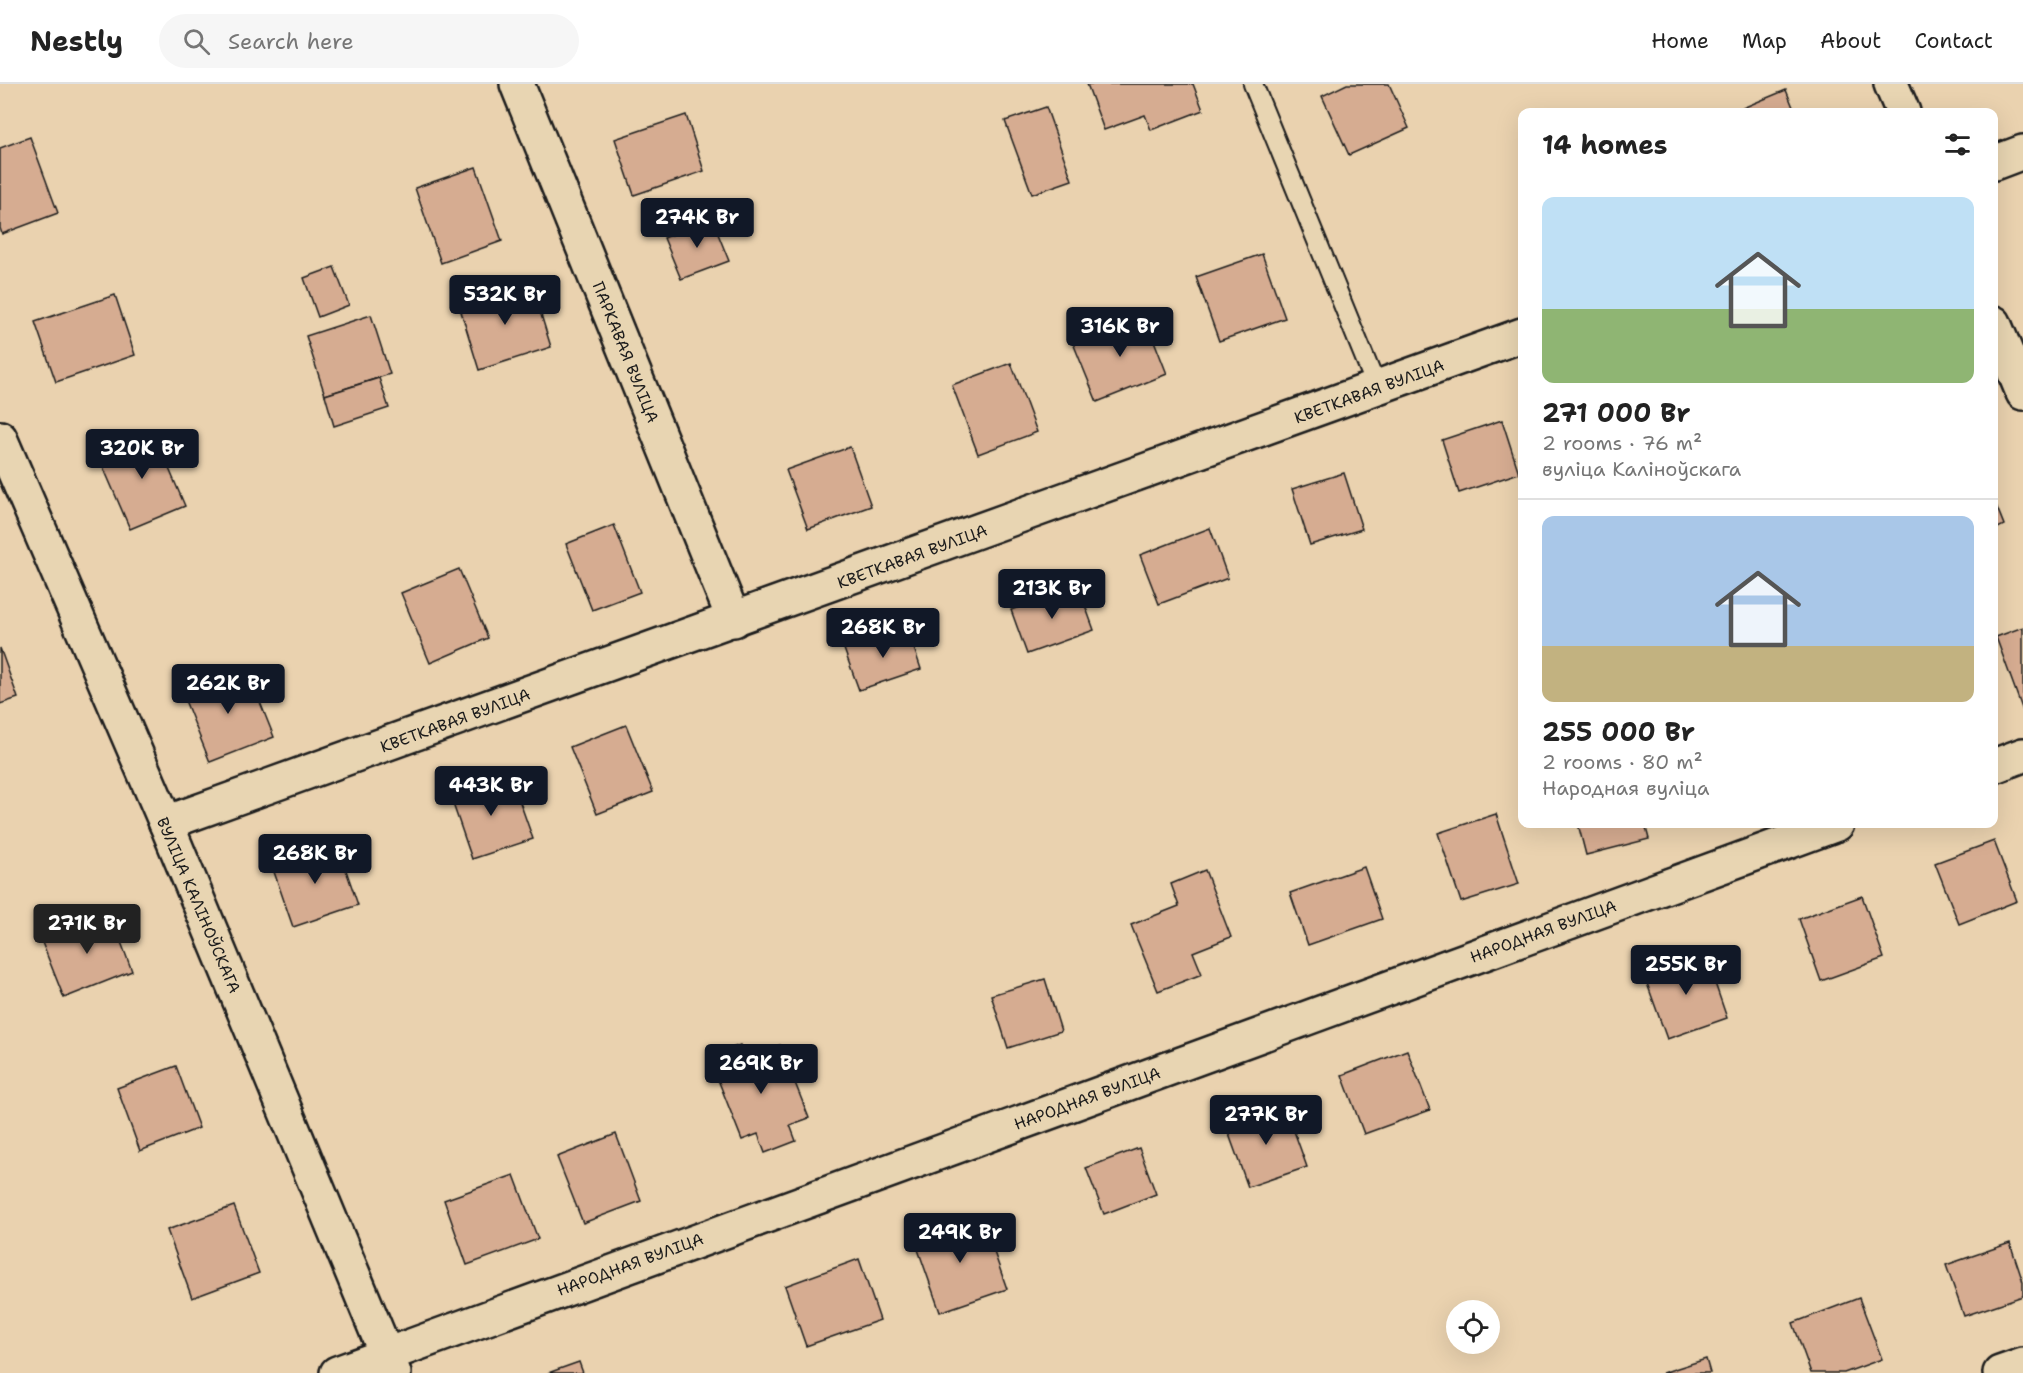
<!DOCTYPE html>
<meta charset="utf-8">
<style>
:root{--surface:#fff;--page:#f6f6f6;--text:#222;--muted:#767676;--line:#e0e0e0;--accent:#111827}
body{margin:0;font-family:"Shantell Sans",sans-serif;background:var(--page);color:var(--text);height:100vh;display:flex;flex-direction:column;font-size:22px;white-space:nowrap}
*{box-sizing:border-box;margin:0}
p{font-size:20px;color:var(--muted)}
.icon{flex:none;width:33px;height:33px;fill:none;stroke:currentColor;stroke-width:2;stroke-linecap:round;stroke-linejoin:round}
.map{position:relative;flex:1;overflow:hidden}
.drawer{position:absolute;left:1518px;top:24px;width:480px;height:720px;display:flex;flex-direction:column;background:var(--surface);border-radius:12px;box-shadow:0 6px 24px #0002}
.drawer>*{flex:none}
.buttons{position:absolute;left:1446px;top:1216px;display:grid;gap:12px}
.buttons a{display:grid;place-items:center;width:54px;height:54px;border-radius:50%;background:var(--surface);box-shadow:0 6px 24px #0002;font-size:30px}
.price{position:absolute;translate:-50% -51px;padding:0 14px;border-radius:6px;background:var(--accent);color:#fff;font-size:20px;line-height:39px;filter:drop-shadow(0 2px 3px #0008)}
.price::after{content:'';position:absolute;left:50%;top:36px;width:18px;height:14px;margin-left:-9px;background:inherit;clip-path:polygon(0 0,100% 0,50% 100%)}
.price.selected{background:#222;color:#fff}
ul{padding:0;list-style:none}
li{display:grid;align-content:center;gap:12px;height:318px;padding:0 24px}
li+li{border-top:2px solid var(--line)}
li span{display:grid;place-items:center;height:186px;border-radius:12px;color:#555}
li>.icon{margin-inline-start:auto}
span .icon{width:108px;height:108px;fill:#fffc;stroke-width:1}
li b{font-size:26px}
h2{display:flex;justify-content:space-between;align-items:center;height:72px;padding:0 24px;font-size:26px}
header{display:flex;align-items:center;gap:36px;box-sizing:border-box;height:84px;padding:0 30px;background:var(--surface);border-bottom:2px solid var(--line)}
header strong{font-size:28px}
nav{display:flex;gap:33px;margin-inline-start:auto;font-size:21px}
.search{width:420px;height:54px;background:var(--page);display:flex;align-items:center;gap:15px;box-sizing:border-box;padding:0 21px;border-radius:33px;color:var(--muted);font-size:22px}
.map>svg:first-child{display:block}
</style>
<header>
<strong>Nestly</strong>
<div class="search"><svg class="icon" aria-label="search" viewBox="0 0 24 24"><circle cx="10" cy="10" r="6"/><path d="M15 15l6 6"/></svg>Search here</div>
<nav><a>Home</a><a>Map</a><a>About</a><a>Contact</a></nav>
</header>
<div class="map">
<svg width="2023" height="1289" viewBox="0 0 2023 1289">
<rect width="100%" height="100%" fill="#ead2af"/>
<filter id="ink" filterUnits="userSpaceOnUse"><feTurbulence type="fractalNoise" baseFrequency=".0167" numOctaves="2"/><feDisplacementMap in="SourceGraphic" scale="12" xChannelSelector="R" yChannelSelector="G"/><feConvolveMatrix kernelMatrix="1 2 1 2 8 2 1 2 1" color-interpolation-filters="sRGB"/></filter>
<g filter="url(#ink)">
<g fill="#d6ac91" stroke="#1c1c1c" stroke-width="1.5">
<polygon points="1087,0 1193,0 1203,26 1151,46 1145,31 1104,46"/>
<polygon points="1347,0 1389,0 1409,44 1349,71 1322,12"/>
<polygon points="1786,6 1795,28 1733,28"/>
<polygon points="1046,23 1072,96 1032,110 1005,37"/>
<polygon points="686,31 704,87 634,111 615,55"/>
<polygon points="30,53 58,129 2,150 0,144 0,64"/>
<polygon points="476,83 502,157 441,179 415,104"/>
<polygon points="712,135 729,177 681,195 664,154"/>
<polygon points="1262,170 1285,234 1219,257 1196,193"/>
<polygon points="334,183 349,221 318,233 304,194"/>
<polygon points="531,198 551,263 479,286 459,221"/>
<polygon points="115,211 135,271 56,298 35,238"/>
<polygon points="371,231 390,290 325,311 306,252"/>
<polygon points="1144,231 1167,290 1097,318 1073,259"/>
<polygon points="1011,279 1037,348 978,370 952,301"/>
<polygon points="379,294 389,324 334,342 325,311"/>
<polygon points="1502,336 1519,389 1459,409 1442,356"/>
<polygon points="153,347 185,422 130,445 98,371"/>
<polygon points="850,363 871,422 808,445 786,386"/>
<polygon points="1344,389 1362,445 1310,461 1292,405"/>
<polygon points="1994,416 2004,441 1994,446"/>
<polygon points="614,441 640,508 592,526 566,460"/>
<polygon points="1210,444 1228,494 1159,520 1140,471"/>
<polygon points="459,485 488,554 430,579 401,509"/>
<polygon points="1078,502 1094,546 1027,570 1011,526"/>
<polygon points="907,543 921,585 859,606 844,565"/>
<polygon points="2023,543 2023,627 1996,553"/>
<polygon points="0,564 18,614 0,620"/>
<polygon points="246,583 274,653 210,678 182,609"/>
<polygon points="626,641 653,708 597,730 570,663"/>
<polygon points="510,690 533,755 472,775 450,711"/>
<polygon points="1496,730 1519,800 1461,818 1438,749"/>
<polygon points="1578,740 1645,740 1649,755 1586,771"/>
<polygon points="1994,757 2017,817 1959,840 1935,779"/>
<polygon points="337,760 358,821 293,843 272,782"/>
<polygon points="1364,783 1382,835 1308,861 1290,809"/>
<polygon points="1205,786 1231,853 1193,868 1202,890 1158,907 1131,841 1179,822 1171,800"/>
<polygon points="1862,812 1884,874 1821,897 1799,835"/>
<polygon points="110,829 132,887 64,914 41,856"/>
<polygon points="1705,870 1727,934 1667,955 1644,891"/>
<polygon points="1045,895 1061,947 1008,964 991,911"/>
<polygon points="740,961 746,975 780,961 809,1034 790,1041 796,1057 765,1069 758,1050 742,1056 709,973"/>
<polygon points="1407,966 1430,1026 1364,1050 1342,991"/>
<polygon points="176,982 199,1044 140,1067 117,1004"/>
<polygon points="1285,1022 1307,1083 1248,1103 1226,1042"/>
<polygon points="616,1050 641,1117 583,1139 557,1073"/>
<polygon points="1139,1064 1156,1110 1104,1130 1086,1084"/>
<polygon points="514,1091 538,1155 467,1181 444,1116"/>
<polygon points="234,1122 259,1189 192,1214 167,1146"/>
<polygon points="981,1131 1007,1205 940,1228 914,1154"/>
<polygon points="2010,1159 2023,1198 2023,1212 1964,1232 1946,1181"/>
<polygon points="859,1175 880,1236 806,1262 785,1202"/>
<polygon points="1859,1214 1882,1275 1844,1289 1811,1289 1793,1239"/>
<polygon points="1706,1275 1710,1289 1662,1289"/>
<polygon points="579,1278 583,1289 548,1289"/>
</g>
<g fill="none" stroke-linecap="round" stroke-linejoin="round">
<g stroke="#1c1c1c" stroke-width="22">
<polyline id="service" points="1253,0 1377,304"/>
</g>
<g stroke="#1c1c1c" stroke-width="38">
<g id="minor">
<polyline points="517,0 734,536"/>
<polyline points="1891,0 1903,28"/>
<polyline points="1994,79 2023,68"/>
<polyline points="1994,239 2023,309"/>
<polyline points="1994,682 2023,671"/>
<polyline points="166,739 1522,251"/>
<polyline points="337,1289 1837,740"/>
<polyline points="2000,1289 2023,1281"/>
</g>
</g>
<g stroke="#1c1c1c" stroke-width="38">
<polyline id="tertiary" points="0,354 166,739 394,1289"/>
</g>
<use href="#service" stroke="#e8d5b2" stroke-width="18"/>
<use href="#minor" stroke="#e8d5b2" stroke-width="33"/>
<use href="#tertiary" stroke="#e8d5b2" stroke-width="33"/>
</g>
</g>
<g text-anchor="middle" stroke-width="6" stroke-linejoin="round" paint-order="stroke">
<g font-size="16" fill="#1c1c1c" stroke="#e8d5b2">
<text transform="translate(626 268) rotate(68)" y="6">ПАРКАВАЯ ВУЛІЦА</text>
<text transform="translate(1369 307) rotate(-20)" y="6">КВЕТКАВАЯ ВУЛІЦА</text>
<text transform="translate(912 472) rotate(-20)" y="6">КВЕТКАВАЯ ВУЛІЦА</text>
<text transform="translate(455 636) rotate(-20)" y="6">КВЕТКАВАЯ ВУЛІЦА</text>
<text transform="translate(199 821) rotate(67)" y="6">ВУЛІЦА КАЛІНОЎСКАГА</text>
<text transform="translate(1543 847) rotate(-20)" y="6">НАРОДНАЯ ВУЛІЦА</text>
<text transform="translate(1087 1014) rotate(-20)" y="6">НАРОДНАЯ ВУЛІЦА</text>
<text transform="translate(630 1180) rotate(-20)" y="6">НАРОДНАЯ ВУЛІЦА</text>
</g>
</g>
</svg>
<div class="buttons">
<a><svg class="icon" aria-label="locate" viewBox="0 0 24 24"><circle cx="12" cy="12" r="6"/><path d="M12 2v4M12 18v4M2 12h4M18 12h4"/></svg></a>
</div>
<b class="price" style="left:697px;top:165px">274K Br</b>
<b class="price" style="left:505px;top:242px">532K Br</b>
<b class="price" style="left:1120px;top:274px">316K Br</b>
<b class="price" style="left:142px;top:396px">320K Br</b>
<b class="price" style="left:1052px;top:536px">213K Br</b>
<b class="price" style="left:883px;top:575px">268K Br</b>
<b class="price" style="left:228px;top:631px">262K Br</b>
<b class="price" style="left:491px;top:733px">443K Br</b>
<b class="price" style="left:315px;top:801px">268K Br</b>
<b class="price selected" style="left:87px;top:871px">271K Br</b>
<b class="price" style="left:1686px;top:912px">255K Br</b>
<b class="price" style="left:761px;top:1011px">269K Br</b>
<b class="price" style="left:1266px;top:1062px">277K Br</b>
<b class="price" style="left:960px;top:1180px">249K Br</b>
<section class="drawer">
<h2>14 homes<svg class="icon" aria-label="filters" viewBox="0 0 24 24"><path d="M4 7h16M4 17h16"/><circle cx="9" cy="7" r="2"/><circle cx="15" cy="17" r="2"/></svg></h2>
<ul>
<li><span style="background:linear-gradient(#bfe0f5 60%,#8fb573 0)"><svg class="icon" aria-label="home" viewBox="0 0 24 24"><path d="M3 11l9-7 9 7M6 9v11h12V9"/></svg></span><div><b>271 000 Br</b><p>2 rooms · 76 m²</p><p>вуліца Каліноўскага</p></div></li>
<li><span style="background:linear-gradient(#a9c7e8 70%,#c2b280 0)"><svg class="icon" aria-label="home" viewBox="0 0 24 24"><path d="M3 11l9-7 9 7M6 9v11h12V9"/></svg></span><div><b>255 000 Br</b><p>2 rooms · 80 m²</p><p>Народная вуліца</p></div></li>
</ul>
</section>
</div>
